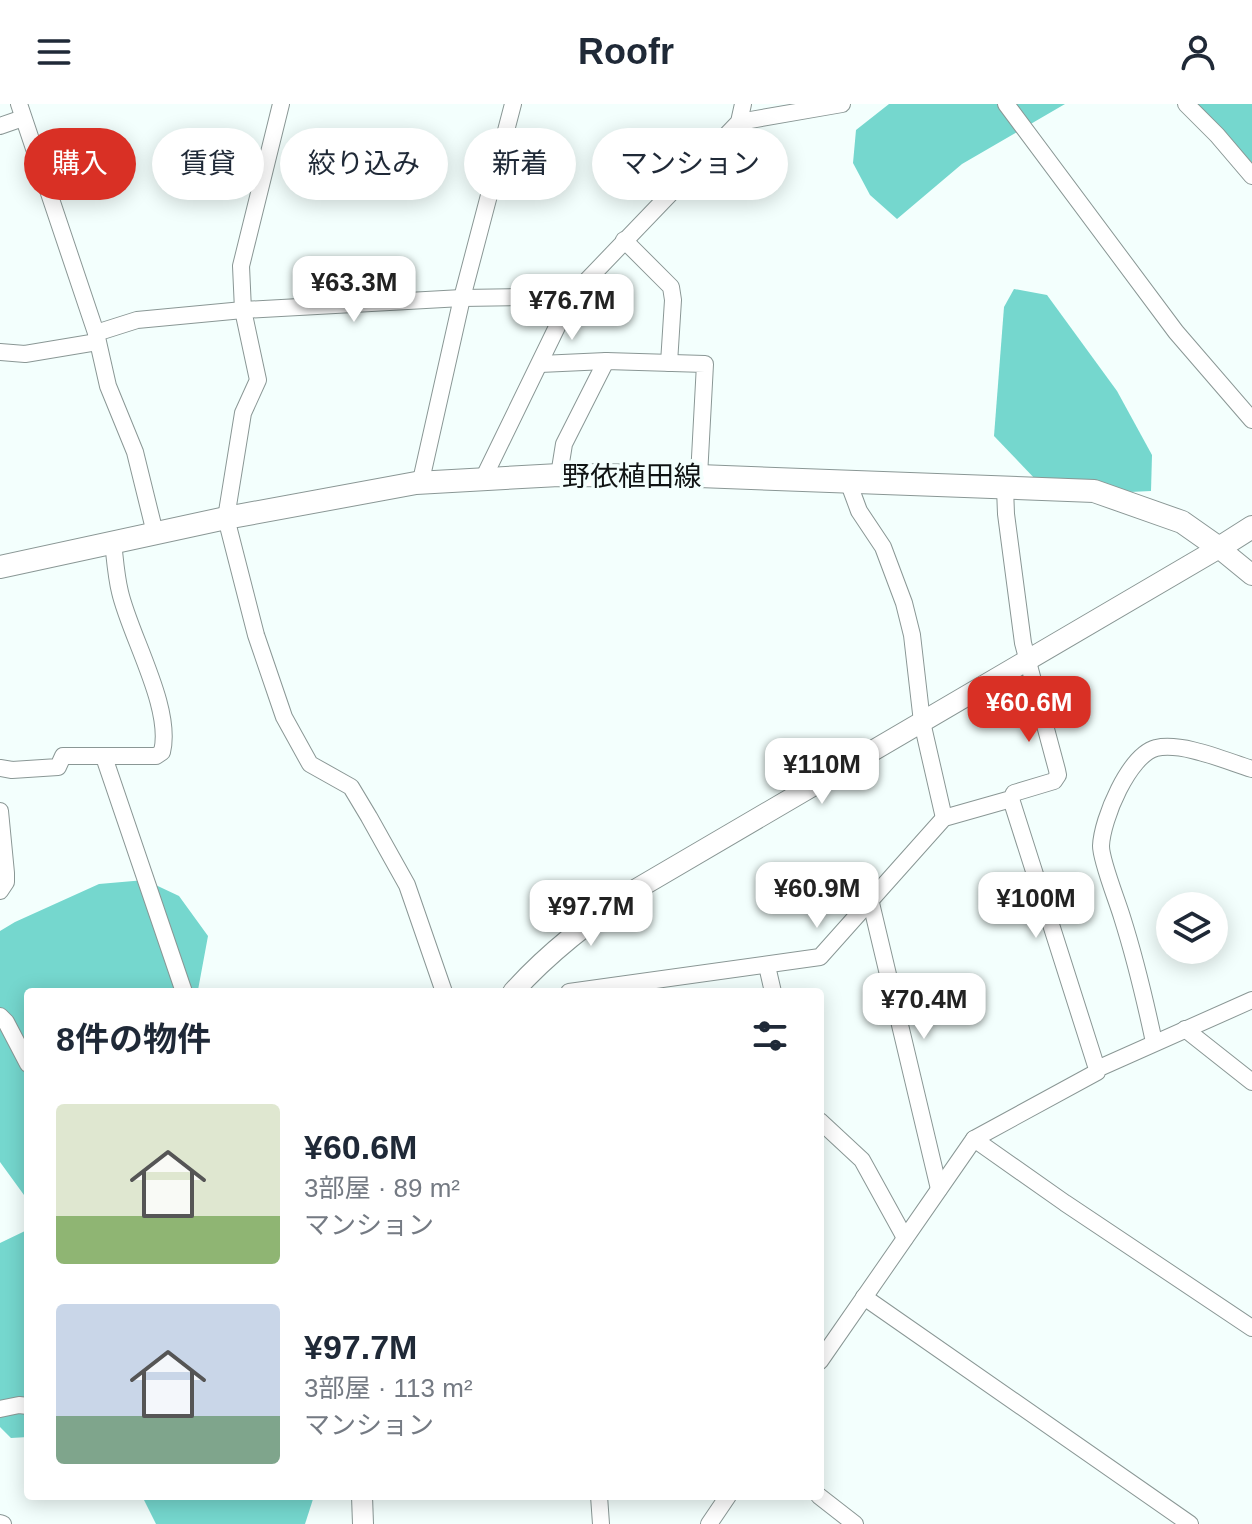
<!DOCTYPE html>
<html lang="ja">
<meta charset="utf-8">
<style>
:root{--surface:#fff;--page:#f6f6f7;--text:#1f2937;--muted:#747a83;--accent:#d93025}
body{margin:0;font-family:Helvetica,"Noto Sans JP",sans-serif;background:var(--page);color:var(--text);height:100vh;display:flex;flex-direction:column;font-size:30px;white-space:nowrap}
*{box-sizing:border-box;margin:0}
p{font-size:26px;color:var(--muted)}
.icon{flex:none;width:44px;height:44px;fill:none;stroke:currentColor;stroke-width:2;stroke-linecap:round;stroke-linejoin:round}
.map{position:relative;flex:1;overflow:hidden}
.details{position:absolute;left:24px;top:884px;width:800px;height:512px;display:flex;flex-direction:column;background:var(--surface);border-radius:8px;box-shadow:0 4px 20px #0003}
.details>*{flex:none}
.guide{position:absolute;left:24px;top:24px;width:800px;height:72px;display:flex;gap:16px}
.tools{position:absolute;left:1156px;top:788px;display:grid;gap:16px}
.tools a{display:grid;place-items:center;width:72px;height:72px;border-radius:50%;background:var(--surface);box-shadow:0 4px 20px #0003;font-size:40px}
.price{position:absolute;translate:-50% -68px;padding:0 18px;border-radius:16px;background:#fff;color:#222;font-size:26px;line-height:52px;filter:drop-shadow(0 2px 4px #0008)}
.price::after{content:'';position:absolute;left:50%;top:48px;width:24px;height:18px;margin-left:-12px;background:inherit;clip-path:polygon(0 0,100% 0,50% 100%)}
.price.on{background:var(--accent);color:#fff}
ul{padding:0;list-style:none}
li{display:flex;align-items:center;gap:24px;height:200px;padding:0 32px}
li span{display:grid;place-items:center;flex:none;width:224px;height:160px;border-radius:8px;color:#555}
li>.icon{margin-inline-start:auto}
span .icon{width:96px;height:96px;fill:#fffc;stroke-width:1}
li b{font-size:34px}
h2{display:flex;justify-content:space-between;align-items:center;height:96px;padding:0 32px;font-size:34px}
.tag{padding:0 28px;border-radius:36px;background:var(--surface);box-shadow:0 4px 20px #0003;font-size:28px;line-height:72px}
.tag.on{background:var(--accent);color:#fff}
header{display:flex;justify-content:space-between;align-items:center;height:104px;padding:0 32px;background:var(--surface);font-size:36px;font-weight:600}
.map>svg:first-child{display:block}
</style>
<header><svg class="icon" aria-label="menu" viewBox="0 0 24 24"><path d="M4 6h16M4 12h16M4 18h16"/></svg>Roofr<svg class="icon" aria-label="person" viewBox="0 0 24 24"><circle cx="12" cy="8" r="4"/><path d="M4 21q1-7 8-7t8 7"/></svg></header>
<div class="map">
<svg width="1252" height="1420" viewBox="0 0 1252 1420">
<rect width="100%" height="100%" fill="#f3fffd"/>
<g fill="#75d7ce">
<polygon points="889,0 1065,0 962,60 897,115 870,91 853,59 856,26"/>
<polygon points="1191,0 1252,0 1252,63"/>
<polygon points="1014,185 1047,191 1117,287 1152,351 1151,387 1108,389 1038,378 994,332 1004,203"/>
<polygon points="145,776 179,792 208,832 198,886 195,888 28,888 28,1333 11,1334 0,1323 0,1139 25,1127 24,1091 0,1058 0,827 15,818 99,780"/>
<polygon points="142,1392 314,1392 305,1420 156,1420"/>
</g>
<g fill="none" stroke-linecap="round" stroke-linejoin="round">
<g stroke="#8a9795" stroke-width="18">
<g id="minor">
<polyline points="19,0 96,229 108,282 135,348 155,429"/>
<polyline points="281,0 241,162 243,206 258,276 243,309 226,414 256,531 284,613 310,660 351,683 369,713 407,781 444,888"/>
<polyline points="1006,0 1176,228 1252,316"/>
<polyline points="1186,0 1217,31 1252,72"/>
<polyline points="739,18 842,0"/>
<polyline points="0,22 23,14"/>
<polyline points="624,136 671,183 673,196 669,259"/>
<polyline points="96,229 137,216 243,206 462,194 572,192"/>
<polyline points="0,248 25,250 97,238"/>
<polyline points="540,260 606,257 705,260 699,372"/>
<polyline points="559,371 564,340 606,257"/>
<polyline points="483,375 572,192 739,18 743,0"/>
<polyline points="416,379 422,372 462,194 513,0"/>
<polyline points="849,380 859,407 883,443 904,499 912,531 922,618 944,714"/>
<polyline points="104,653 184,888"/>
<path d="M0 664 12 666 58 663 63 652H156L162 648C173 604 130 532 120 488 116 472 115 455 113 438"/>
<polyline points="1011,695 1097,965"/>
<polyline points="0,707 6,769 6,778 0,787"/>
<polyline points="871,799 939,1085"/>
<polyline points="767,862 773,888"/>
<polyline points="569,888 820,853 944,714 1011,695 1014,689 1054,677 1058,671 1057,666 1023,539 1006,410 1005,384"/>
<polyline points="0,912 6,918 28,960"/>
<polyline points="1185,925 1252,978"/>
<path d="M1154 938C1145 896 1135 854 1122 813 1117 796 1101 757 1101 742 1102 715 1129 651 1156 644 1183 638 1226 657 1252 665"/>
<polyline points="820,1017 862,1056 905,1134"/>
<polyline points="974,1035 1065,1099 1252,1224"/>
<polyline points="864,1193 1190,1420"/>
<polyline points="820,1257 974,1035 1097,968 1097,965 1252,896"/>
<polyline points="0,1305 19,1301 28,1302"/>
<polyline points="599,1392 601,1420"/>
<polyline points="819,1392 855,1420"/>
<polyline points="0,1419 3,1420"/>
<polyline points="709,1420 728,1392"/>
</g>
</g>
<g stroke="#8a9795" stroke-width="22">
<g id="tertiary">
<path d="M513 888C549 848 590 817 635 786L1219 444 1252 471"/>
<polyline points="362,1392 363,1420"/>
</g>
</g>
<g stroke="#8a9795" stroke-width="24">
<polyline id="secondary" points="0,463 226,414 416,379 559,371 699,372 1094,387 1182,418 1219,444 1252,423"/>
</g>
<use href="#minor" stroke="#fff" stroke-width="16"/>
<use href="#tertiary" stroke="#fff" stroke-width="20"/>
<use href="#secondary" stroke="#fff" stroke-width="22"/>
</g>
<g text-anchor="middle" stroke-width="7" stroke-linejoin="round" paint-order="stroke">
<g font-size="28" fill="#101414" stroke="#f3fffd">
<text x="632" y="382">野依植田線</text>
</g>
</g>
</svg>
<div class="tools">
<a><svg class="icon" aria-label="layers" viewBox="0 0 24 24"><path d="M12 4l9 5-9 5-9-5zM3 14l9 5 9-5"/></svg></a>
</div>
<b class="price" style="left:354px;top:220px">¥63.3M</b>
<b class="price" style="left:572px;top:238px">¥76.7M</b>
<b class="price on" style="left:1029px;top:640px">¥60.6M</b>
<b class="price" style="left:822px;top:702px">¥110M</b>
<b class="price" style="left:817px;top:826px">¥60.9M</b>
<b class="price" style="left:1036px;top:836px">¥100M</b>
<b class="price" style="left:591px;top:844px">¥97.7M</b>
<b class="price" style="left:924px;top:937px">¥70.4M</b>
<div class="guide">
<a class="tag on">購入</a>
<a class="tag">賃貸</a>
<a class="tag">絞り込み</a>
<a class="tag">新着</a>
<a class="tag">マンション</a>
</div>
<section class="details">
<h2>8件の物件<svg class="icon" aria-label="filters" viewBox="0 0 24 24"><path d="M4 7h16M4 17h16"/><circle cx="9" cy="7" r="2"/><circle cx="15" cy="17" r="2"/></svg></h2>
<ul>
<li><span style="background:linear-gradient(#dfe7d0 70%,#8fb573 0)"><svg class="icon" aria-label="home" viewBox="0 0 24 24"><path d="M3 11l9-7 9 7M6 9v11h12V9"/></svg></span><div><b>¥60.6M</b><p>3部屋 · 89 m²</p><p>マンション</p></div></li>
<li><span style="background:linear-gradient(#c9d6e8 70%,#7fa58c 0)"><svg class="icon" aria-label="home" viewBox="0 0 24 24"><path d="M3 11l9-7 9 7M6 9v11h12V9"/></svg></span><div><b>¥97.7M</b><p>3部屋 · 113 m²</p><p>マンション</p></div></li>
</ul>
</section>
</div>
